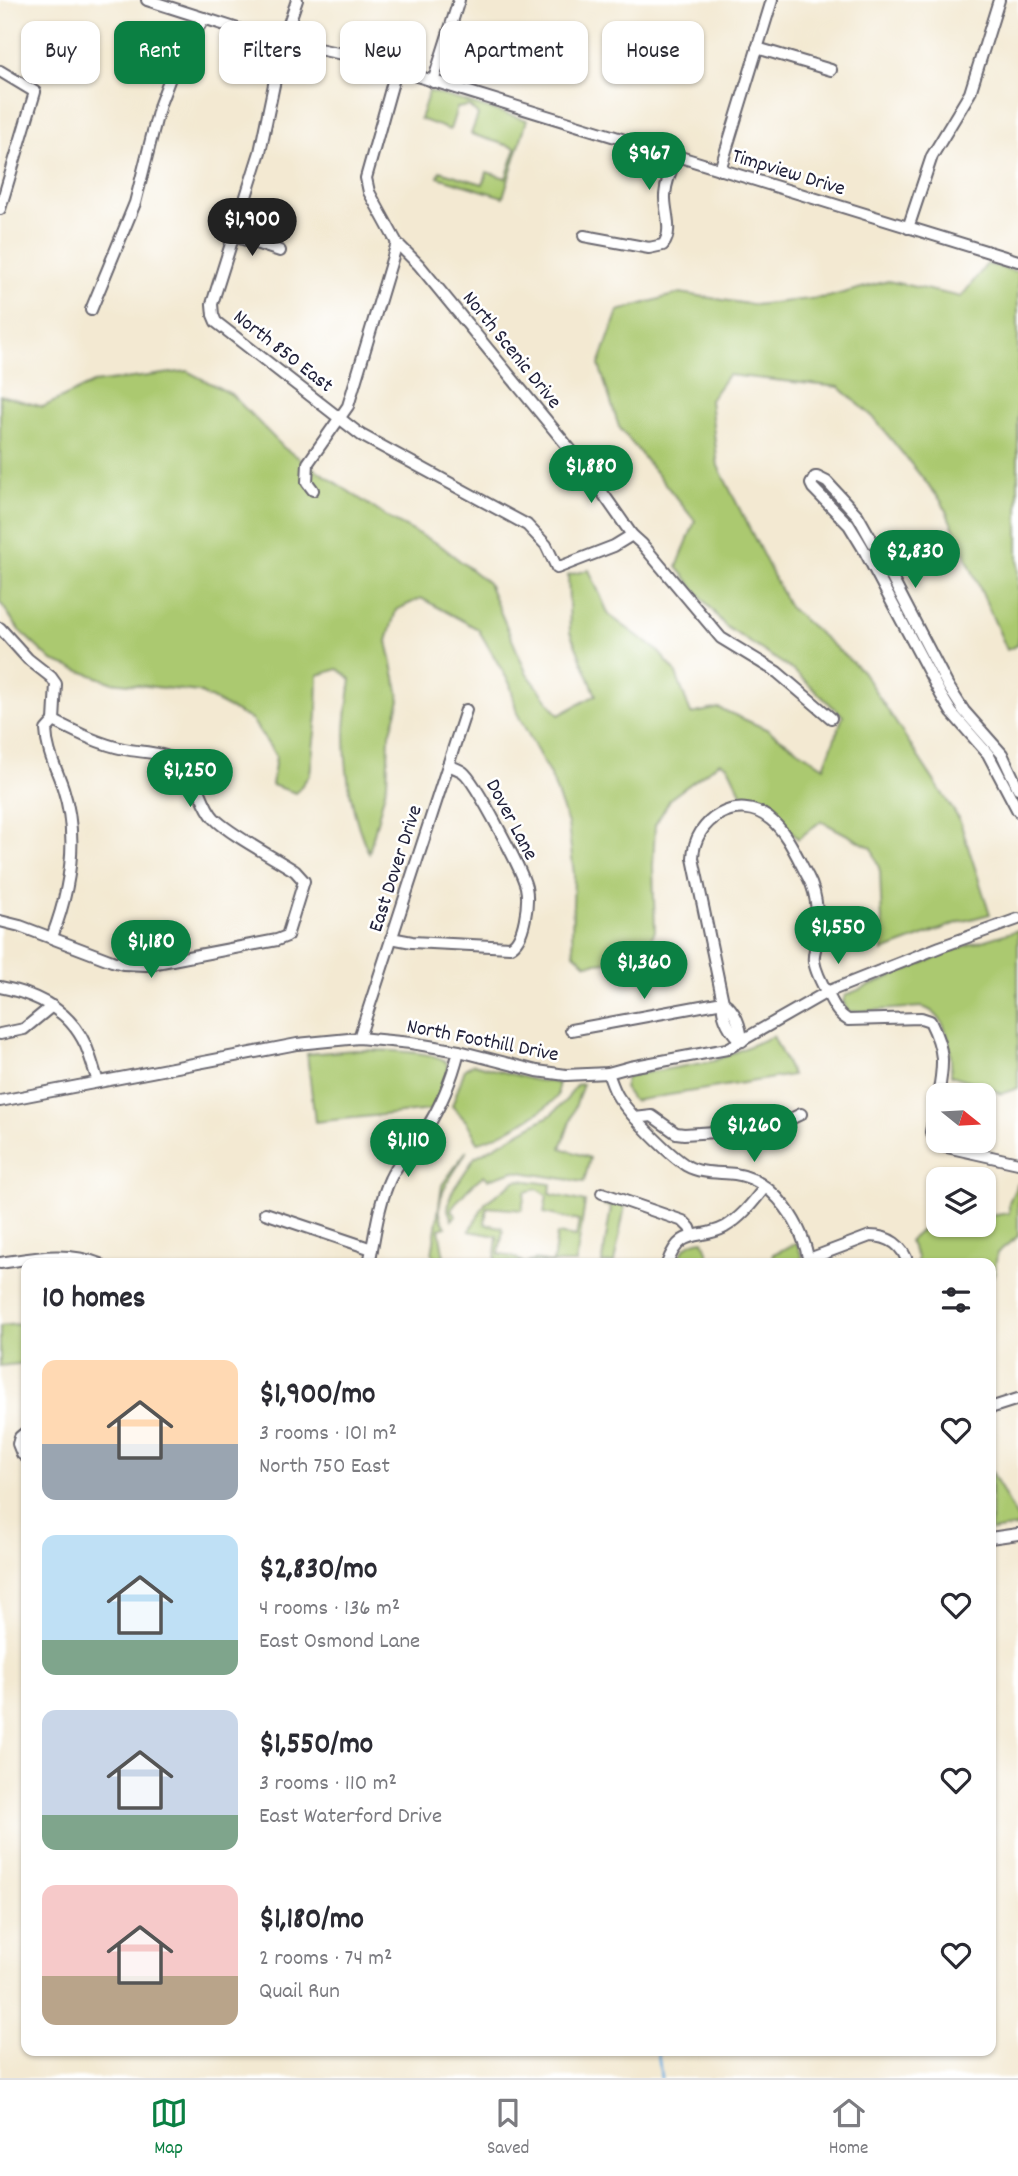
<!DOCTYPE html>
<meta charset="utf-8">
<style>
:root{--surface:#fff;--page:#f7f7f7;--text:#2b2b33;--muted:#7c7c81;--line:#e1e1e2;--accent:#0b8043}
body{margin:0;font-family:Dekko,sans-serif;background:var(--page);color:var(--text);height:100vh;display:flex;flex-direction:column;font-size:26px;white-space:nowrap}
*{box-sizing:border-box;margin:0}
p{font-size:23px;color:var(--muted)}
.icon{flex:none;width:38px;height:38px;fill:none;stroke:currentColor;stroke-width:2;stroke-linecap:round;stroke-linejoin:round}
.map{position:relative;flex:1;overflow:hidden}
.panel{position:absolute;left:21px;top:1258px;width:975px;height:798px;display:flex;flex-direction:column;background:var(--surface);border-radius:14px;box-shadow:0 2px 5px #0004}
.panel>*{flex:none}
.banner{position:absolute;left:21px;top:21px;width:976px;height:63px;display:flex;gap:14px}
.needle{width:46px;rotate:108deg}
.tools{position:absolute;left:926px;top:1083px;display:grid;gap:14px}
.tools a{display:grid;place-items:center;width:70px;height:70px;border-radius:14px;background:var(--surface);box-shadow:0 2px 5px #0004;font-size:35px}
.price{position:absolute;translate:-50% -60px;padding:0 16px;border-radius:24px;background:var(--accent);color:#fff;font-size:23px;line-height:46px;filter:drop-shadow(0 2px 4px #0008)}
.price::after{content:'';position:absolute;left:50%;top:42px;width:21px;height:16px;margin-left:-10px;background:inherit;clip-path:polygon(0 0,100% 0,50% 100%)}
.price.on{background:#222;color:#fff}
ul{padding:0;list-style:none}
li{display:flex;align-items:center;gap:21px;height:175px;padding:0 21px}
li span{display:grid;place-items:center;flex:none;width:196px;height:140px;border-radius:14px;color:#555}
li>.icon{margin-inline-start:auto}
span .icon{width:84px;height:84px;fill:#fffc;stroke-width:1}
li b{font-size:30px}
h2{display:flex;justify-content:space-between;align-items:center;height:84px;padding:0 21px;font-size:30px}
.pill{padding:0 24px;border-radius:14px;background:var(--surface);box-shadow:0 2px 5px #0004;font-size:24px;line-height:63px}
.pill.on{background:var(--accent);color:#fff}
.tabs{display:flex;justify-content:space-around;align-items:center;height:98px;border-top:2px solid var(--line);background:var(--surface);font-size:19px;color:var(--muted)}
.tabs a{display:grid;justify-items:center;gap:4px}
.tabs .on{color:var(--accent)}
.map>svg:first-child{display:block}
</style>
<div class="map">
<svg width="1018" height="2078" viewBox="0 0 1018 2078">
<rect width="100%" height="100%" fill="#fff"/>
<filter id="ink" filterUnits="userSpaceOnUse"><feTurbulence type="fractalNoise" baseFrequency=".0143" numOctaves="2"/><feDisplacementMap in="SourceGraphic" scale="14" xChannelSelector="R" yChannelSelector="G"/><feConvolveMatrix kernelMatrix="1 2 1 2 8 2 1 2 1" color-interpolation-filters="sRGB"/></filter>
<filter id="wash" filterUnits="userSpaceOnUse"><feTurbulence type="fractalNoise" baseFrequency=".00686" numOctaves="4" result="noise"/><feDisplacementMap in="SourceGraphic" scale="28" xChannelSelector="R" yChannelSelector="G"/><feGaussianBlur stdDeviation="1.57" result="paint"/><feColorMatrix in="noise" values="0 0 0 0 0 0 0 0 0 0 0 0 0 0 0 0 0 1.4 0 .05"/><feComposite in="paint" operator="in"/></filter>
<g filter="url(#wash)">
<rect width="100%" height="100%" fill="#f3e9d2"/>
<g fill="#abc970" stroke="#667656" stroke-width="2">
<polygon points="429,91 527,120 503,197 438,177 440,171 483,184 487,172 506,178 516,148 471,134 478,115 469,106 457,108 450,130 420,119"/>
<path d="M987 264 1018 272V645L1007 650 942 502 873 417 839 387 728 375 710 400 718 466 789 607 862 671 959 819 990 914 960 922 883 951 880 871 872 848 821 821 798 839 771 808 742 795 728 766 720 762 671 798 655 825 653 866 655 931 646 949 628 960 586 964 574 953 572 933 574 875 568 824 552 779 517 713 510 684 478 629 421 598 396 610 387 641 400 700 389 738 387 783 369 853C352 818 345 773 345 734 345 716 349 697 351 679L338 669 318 675 317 716 310 774 296 793 272 785 276 756 252 720 199 692 111 682 52 661 19 630 0 602V395L43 407 93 383 187 371 231 394 284 448 390 519 440 545 488 583 526 672 559 715 596 695 570 632 568 575 589 570 609 615 657 650 675 671 691 714 719 708 766 729 824 767 843 716 794 671 725 626 677 567 695 521 619 427 599 365 618 311 680 293 754 305 828 297 888 281 961 297Z"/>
<path d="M1018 930V1088L1001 1094 986 1086 951 1075C952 1051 949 1014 922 1007L851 1012 847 1010 843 1001 846 995 965 946Z"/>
<polygon points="773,1036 792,1075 633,1101 624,1088 627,1076 714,1061"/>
<path d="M355 1050C370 1050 442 1050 447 1064 452 1079 437 1098 431 1110L315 1122 307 1054Z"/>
<path d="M473 1064 534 1080 558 1083V1095C548 1111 496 1138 478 1142L467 1122 452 1106 465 1069Z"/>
<path d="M583 1084 561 1148 590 1158 584 1182 514 1171 488 1179 484 1175C470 1185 461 1196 451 1210L456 1215 452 1220 448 1210 450 1197 453 1190 475 1157 551 1115 567 1099 576 1085Z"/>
<path d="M467 1150C457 1173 426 1200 446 1227L439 1229 445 1263H439L432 1255 442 1185Z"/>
<polygon points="520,1180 551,1184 550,1194 585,1202 576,1263 527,1263 535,1260 553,1263 557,1234 576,1237 579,1221 544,1213 547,1195 537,1189 525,1192 522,1210 487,1207 485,1224 501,1227 503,1230 499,1254 516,1258 524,1263 495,1262 497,1236 469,1231 486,1202 515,1181"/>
<polygon points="1018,1183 1018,1236 997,1253 995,1271 991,1280 990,1264 917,1263 917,1257 909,1241 927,1225 938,1223 938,1225 984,1225 984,1217 1009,1213 1009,1202"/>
<polygon points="605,1201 625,1206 614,1263 602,1264 611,1207 604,1205"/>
<path d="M703 1240 711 1263 677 1264C681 1250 688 1241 703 1240Z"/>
<polygon points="797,1243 804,1263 770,1264 773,1254"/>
<polygon points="26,1323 26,1363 0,1366 0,1326"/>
<polygon points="991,1470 1018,1520 1018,1527 991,1531"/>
</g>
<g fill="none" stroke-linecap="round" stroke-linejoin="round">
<polyline stroke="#6fb0e3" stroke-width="2.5" points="658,2051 661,2078"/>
</g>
</g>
<g filter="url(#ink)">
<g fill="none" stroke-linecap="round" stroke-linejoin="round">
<g stroke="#6b6870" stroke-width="14">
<g id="minor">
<polyline points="147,0 266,38 352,56 1018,261"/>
<polyline points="297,0 283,41 260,152 212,304 213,315 216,322 361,435 527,525 546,545 557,568 614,546 632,535"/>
<polyline points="757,48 831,70"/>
<polyline points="0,71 35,92 0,209"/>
<polyline points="396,71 366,178 369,192 397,243 419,265 583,465 632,535 642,544 721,638 777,672 831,718"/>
<polyline points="433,82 459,0"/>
<polyline points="720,170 772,0"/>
<polyline points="908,228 932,156 970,93 999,0"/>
<polyline points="234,236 280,251"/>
<path d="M584 236 649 248 663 245C674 231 664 211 665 195 666 181 671 169 677 157"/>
<polyline points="91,310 135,203 160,104 173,70 204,18"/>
<polyline points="313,490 307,482 308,463 348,406 397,243"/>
<polyline points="0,628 28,659 51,677 56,684 54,721"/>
<polyline points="1018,788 1002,754 964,711 948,686 881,557 858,516 827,482 817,477 815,477 811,484 813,488 849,525 863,548 941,695 952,713 988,754 1018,811"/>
<path d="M0 921 20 926 112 961 123 964 146 965 277 940 287 936 304 881 295 871C275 858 229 834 214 818 199 801 200 777 181 764 163 751 144 753 124 749 99 744 76 732 54 721"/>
<path d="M52 937C70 890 79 837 63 788 56 767 47 753 46 730L54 721"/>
<path d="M391 938 412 942 510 947C525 940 529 901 526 887 522 870 475 781 463 772 459 769 452 767 448 765"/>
<path d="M0 987C37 994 70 1010 86 1046 91 1058 94 1070 98 1082"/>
<path d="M723 1002C735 1009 741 1027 742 1041"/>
<polyline points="571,1030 723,1002"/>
<polyline points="0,1034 24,1029 52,1006"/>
<polyline points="359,1038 466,710"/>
<path d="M742 1041C731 1034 721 1016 723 1002L693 858C694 819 738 793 770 819 787 832 798 859 808 877 819 897 818 923 816 945 815 950 813 956 814 961 816 975 825 989 831 1000 836 1009 839 1015 848 1020L921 1018 930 1021C945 1051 944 1063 938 1096"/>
<path d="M608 1073C611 1081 614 1091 619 1098 632 1117 668 1154 687 1166 701 1174 720 1172 735 1174 775 1180 804 1226 809 1264"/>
<polyline points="938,1096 931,1132 938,1145 1018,1163"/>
<polyline points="0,1101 297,1044 359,1038 411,1043 459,1051 537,1071 566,1075 608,1073 630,1067 727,1049 827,992 940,947 1018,919"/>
<polyline points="635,1118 652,1116 676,1133 684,1134 715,1132 761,1133 801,1114"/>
<polyline points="602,1193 683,1221 690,1228 692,1234"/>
<polyline points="265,1213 372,1249"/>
<path d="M809 1259 870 1236C889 1236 903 1245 908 1264"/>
<path d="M0 1263C35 1258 66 1251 100 1264"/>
<path d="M369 1264C375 1236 378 1205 390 1179 398 1160 415 1147 425 1131 441 1106 452 1079 459 1051"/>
<path d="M667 1264C681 1225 699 1241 725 1227 742 1217 753 1202 765 1187"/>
<polyline points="990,1408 1018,1399"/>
<polyline points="26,1432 20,1437 18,1444 22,1454 26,1457"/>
<polyline points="990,1538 1018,1534"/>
</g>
</g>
<use href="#minor" stroke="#fff" stroke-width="10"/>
</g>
</g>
<g text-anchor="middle" stroke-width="5" stroke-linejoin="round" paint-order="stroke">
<g font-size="21" fill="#22223b" stroke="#fff">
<text transform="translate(789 171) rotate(17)" y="7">Timpview Drive</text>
<text transform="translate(513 349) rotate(51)" y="7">North Scenic Drive</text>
<text transform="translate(284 350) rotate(38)" y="7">North 850 East</text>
<text transform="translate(513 819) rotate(62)" y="7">Dover Lane</text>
<text transform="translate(394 868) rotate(-72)" y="7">East Dover Drive</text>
<text transform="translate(483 1039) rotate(11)" y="7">North Foothill Drive</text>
</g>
</g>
</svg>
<div class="tools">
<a><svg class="needle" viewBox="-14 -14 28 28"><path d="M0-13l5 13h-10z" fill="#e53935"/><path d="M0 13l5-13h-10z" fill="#7c7c81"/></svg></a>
<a><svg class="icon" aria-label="layers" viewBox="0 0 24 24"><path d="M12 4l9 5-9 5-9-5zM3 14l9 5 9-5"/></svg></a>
</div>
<b class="price" style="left:649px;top:192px">$967</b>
<b class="price on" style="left:252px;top:258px">$1,900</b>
<b class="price" style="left:591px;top:505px">$1,880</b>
<b class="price" style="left:915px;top:590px">$2,830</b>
<b class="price" style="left:190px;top:809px">$1,250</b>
<b class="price" style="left:838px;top:966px">$1,550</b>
<b class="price" style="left:151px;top:980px">$1,180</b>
<b class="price" style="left:644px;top:1001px">$1,360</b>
<b class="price" style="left:754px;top:1164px">$1,260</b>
<b class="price" style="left:408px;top:1179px">$1,110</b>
<div class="banner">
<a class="pill">Buy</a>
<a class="pill on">Rent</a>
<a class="pill">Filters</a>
<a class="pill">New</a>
<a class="pill">Apartment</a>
<a class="pill">House</a>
</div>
<section class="panel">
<h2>10 homes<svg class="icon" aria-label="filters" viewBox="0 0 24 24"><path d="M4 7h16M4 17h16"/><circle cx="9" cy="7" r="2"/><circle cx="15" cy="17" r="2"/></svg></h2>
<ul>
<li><span style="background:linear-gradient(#ffd9b3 60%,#9aa5b1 0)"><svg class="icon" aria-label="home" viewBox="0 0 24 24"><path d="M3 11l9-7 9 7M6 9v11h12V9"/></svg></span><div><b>$1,900/mo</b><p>3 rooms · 101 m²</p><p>North 750 East</p></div><svg class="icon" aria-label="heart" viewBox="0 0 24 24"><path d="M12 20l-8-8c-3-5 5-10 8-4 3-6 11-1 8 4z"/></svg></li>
<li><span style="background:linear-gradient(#bfe0f5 75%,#7fa58c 0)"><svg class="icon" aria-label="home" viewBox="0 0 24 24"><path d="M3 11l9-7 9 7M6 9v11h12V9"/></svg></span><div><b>$2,830/mo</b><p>4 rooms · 136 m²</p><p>East Osmond Lane</p></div><svg class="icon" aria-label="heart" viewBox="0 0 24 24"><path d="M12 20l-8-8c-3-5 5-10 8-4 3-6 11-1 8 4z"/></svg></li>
<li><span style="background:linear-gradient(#c9d6e8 75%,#7fa58c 0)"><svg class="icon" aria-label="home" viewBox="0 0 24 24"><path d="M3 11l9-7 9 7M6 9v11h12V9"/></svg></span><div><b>$1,550/mo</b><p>3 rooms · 110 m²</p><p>East Waterford Drive</p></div><svg class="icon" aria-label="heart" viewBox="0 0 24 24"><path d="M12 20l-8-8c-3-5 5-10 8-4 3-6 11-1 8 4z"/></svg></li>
<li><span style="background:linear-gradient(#f6c9c9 65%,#b9a48a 0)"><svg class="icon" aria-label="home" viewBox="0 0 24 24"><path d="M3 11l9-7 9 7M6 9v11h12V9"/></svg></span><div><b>$1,180/mo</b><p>2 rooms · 74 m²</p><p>Quail Run</p></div><svg class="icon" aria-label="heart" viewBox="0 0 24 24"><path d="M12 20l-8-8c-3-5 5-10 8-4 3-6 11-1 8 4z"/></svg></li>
</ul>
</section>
</div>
<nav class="tabs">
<a class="on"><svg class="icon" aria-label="map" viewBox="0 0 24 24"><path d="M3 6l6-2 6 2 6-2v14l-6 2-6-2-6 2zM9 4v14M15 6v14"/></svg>Map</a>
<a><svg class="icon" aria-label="saved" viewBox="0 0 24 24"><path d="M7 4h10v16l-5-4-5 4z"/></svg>Saved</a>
<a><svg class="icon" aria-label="home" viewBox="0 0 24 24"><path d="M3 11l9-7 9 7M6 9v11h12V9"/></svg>Home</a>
</nav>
